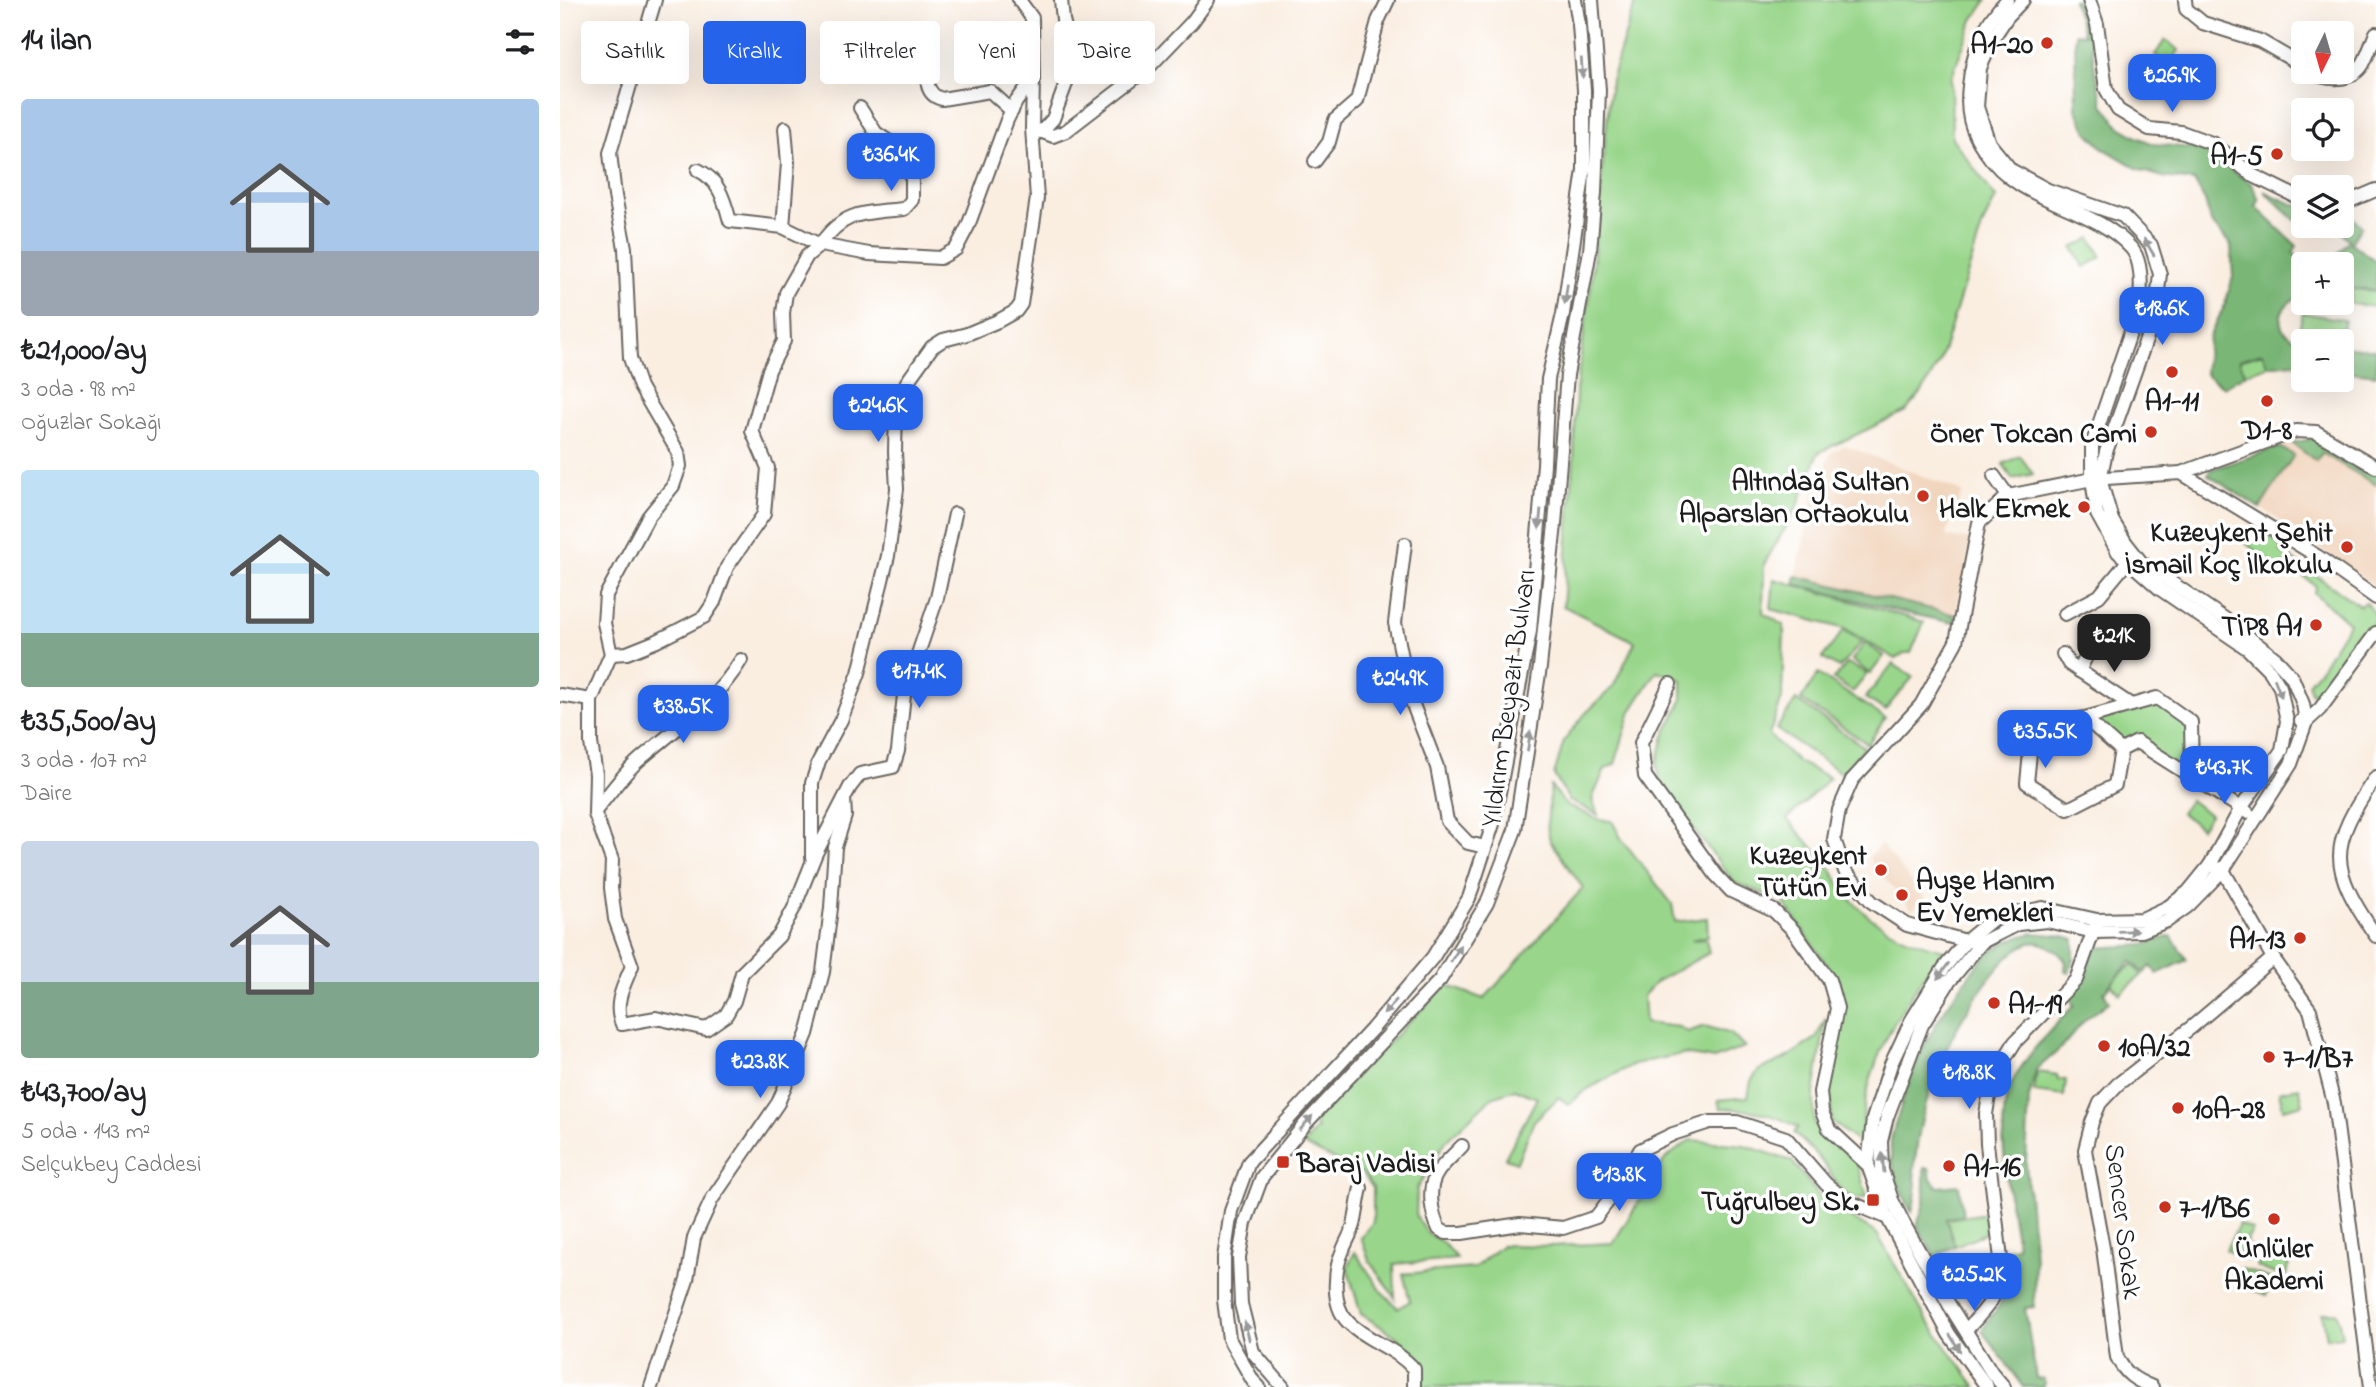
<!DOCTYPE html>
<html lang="tr">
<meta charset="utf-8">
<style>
:root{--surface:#fff;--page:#f6f6f6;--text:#202124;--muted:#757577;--accent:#2563eb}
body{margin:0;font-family:"Indie Flower",sans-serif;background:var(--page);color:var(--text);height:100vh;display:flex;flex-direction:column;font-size:26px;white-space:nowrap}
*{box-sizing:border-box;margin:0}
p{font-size:23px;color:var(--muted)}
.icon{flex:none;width:38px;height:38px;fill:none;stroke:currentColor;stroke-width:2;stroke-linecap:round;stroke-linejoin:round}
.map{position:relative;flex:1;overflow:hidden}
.panel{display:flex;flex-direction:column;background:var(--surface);width:560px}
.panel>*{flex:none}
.top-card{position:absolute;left:21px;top:21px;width:665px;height:63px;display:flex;gap:14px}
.needle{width:46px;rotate:185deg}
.tools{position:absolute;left:1731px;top:21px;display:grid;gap:14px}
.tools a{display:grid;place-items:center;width:63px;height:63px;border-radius:7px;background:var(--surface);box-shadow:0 7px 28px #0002;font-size:35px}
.price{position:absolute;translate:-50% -60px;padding:0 16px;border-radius:14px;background:var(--accent);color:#fff;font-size:23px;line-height:46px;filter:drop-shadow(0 2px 4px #0008)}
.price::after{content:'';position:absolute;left:50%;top:42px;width:21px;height:16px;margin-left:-10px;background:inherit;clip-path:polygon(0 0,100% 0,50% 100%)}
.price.current{background:#222;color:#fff}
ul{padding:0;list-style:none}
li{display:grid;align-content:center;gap:14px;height:371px;padding:0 21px}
li span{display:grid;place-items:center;height:217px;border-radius:7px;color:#555}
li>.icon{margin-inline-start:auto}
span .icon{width:126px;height:126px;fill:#fffc;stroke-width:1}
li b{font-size:30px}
h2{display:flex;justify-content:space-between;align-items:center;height:84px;padding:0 21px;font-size:30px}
.tag{padding:0 24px;border-radius:7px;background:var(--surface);box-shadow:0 7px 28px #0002;font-size:24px;line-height:63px}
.tag.current{background:var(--accent);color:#fff}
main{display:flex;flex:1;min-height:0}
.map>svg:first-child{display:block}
</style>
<main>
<section class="panel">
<h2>14 ilan<svg class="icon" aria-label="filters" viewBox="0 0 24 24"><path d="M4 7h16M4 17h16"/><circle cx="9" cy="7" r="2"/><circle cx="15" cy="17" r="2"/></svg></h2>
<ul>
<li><span style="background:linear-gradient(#a9c7e8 70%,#9aa5b1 0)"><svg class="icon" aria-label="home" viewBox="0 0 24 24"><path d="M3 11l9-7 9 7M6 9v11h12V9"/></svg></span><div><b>₺21,000/ay</b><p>3 oda · 98 m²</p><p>Oğuzlar Sokağı</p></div></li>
<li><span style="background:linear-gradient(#bfe0f5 75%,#7fa58c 0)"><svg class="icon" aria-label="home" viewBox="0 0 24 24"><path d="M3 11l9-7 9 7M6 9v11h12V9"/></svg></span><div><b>₺35,500/ay</b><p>3 oda · 107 m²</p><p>Daire</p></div></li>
<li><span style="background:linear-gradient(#c9d6e8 65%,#7fa58c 0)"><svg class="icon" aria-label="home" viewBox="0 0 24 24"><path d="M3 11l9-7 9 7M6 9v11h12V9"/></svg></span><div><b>₺43,700/ay</b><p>5 oda · 143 m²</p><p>Selçukbey Caddesi</p></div></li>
</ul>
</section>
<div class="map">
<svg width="1816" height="1387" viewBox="0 0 1816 1387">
<rect width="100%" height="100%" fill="#fff"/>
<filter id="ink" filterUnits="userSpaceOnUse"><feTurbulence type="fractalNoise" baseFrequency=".0143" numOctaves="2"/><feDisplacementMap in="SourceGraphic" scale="14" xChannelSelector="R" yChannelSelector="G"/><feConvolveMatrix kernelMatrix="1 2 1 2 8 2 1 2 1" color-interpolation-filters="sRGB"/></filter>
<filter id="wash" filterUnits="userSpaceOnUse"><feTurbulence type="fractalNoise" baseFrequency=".00686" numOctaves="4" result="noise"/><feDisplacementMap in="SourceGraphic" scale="28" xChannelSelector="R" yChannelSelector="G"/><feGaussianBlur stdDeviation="1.57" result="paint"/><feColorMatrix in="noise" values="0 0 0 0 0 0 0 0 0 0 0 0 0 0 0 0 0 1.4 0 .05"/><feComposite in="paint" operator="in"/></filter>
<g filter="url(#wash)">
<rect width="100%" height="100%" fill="#faeee1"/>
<g fill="#f1d5bd">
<polygon points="1756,438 1816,473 1816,587 1682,495 1648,475 1650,470 1740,440"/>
<polygon points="1284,445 1403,492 1386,534 1387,537 1411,540 1396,615 1236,576 1253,498 1271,453"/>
<polygon points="1321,844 1366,899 1352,910 1308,858"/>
</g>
<g fill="#99d68b" stroke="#5a7954" stroke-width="2">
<path d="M1076 0H1427L1413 20 1391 78 1392 138 1436 198 1423 224 1380 361 1362 392 1346 411 1258 453 1237 508 1204 564 1203 613 1224 625 1222 698 1209 735 1238 762 1270 778 1227 819C1241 835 1257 851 1270 868 1275 875 1279 884 1284 891 1310 925 1343 940 1384 950 1349 994 1315 1046 1305 1103 1302 1117 1303 1132 1303 1146L1272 1122 1269 1088 1278 1036 1272 1039 1280 984 1222 900 1175 883 1101 787 1097 764 1104 736 1122 701V680L1097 671 1071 711 1055 764 1045 769 1032 799 1038 815 1009 800 994 775 1004 741 1025 714 1053 687 1075 642 1003 606 1014 457 1016 390 1031 285 1051 80Z"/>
<polygon points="1605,40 1619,50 1609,65 1595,55"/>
<polygon points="1531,238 1542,257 1524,267 1513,248"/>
<polygon points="1793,289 1816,291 1816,307 1790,304"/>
<polygon points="1743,313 1785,320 1780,339 1738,333"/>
<polygon points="1703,353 1708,366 1685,374 1679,360"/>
<polygon points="1460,456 1473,474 1452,479 1443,464"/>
<polygon points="1700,529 1722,546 1721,551 1800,606 1805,602 1816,615 1812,626 1778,677 1774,675 1758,697 1751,692 1748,683 1761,668 1789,623 1754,593 1756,586 1725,563 1720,570 1672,532"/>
<polygon points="1214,579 1364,622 1351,653 1344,653 1336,659 1285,629 1211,609"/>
<polygon points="1546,625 1564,628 1562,652 1546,651"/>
<polygon points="1284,630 1302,642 1279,668 1262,658"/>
<polygon points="1305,643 1324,656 1310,674 1292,660"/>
<polygon points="1288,663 1307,674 1293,692 1273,679"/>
<polygon points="1333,664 1353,677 1325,710 1305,698"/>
<polygon points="1258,674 1325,718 1308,744 1241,700"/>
<polygon points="1597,698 1631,722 1632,777 1577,742 1561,750 1525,718"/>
<polygon points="1236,700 1304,747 1284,775 1216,729"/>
<polygon points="991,786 1006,805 1040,820 1052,821 1061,838 1112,904 1115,922 1147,918 1148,936 1131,940 1146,939 1149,953 1097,981 1083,996 1085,1023 1119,1027 1127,1032 1145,1026 1171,1034 1185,1047 1154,1059 1123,1054 1074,1064 1024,1091 1009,1105 999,1097 974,1121 957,1162 945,1158 977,1098 955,1089 932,1097 886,1141 857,1188 856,1216 868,1234 882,1242 897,1259 834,1264 835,1298 809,1260 801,1238 813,1222 813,1188 802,1173 743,1145 757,1128 752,1120 886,985 924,999 1023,888 990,841 987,825"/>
<polygon points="1630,800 1650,815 1641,828 1621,813"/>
<polygon points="1573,964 1582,975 1560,994 1550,983"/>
<path d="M1266 1018 1254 1093V1122L1269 1139 1296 1160 1307 1197C1282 1205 1275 1177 1262 1162 1254 1151 1244 1142 1234 1133L1238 1127C1209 1112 1191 1110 1160 1108L1158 1100 1188 1097 1191 1081 1199 1070 1226 1058 1256 1038Z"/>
<polygon points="1477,1072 1497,1075 1498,1079 1506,1080 1504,1096 1474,1092"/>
<polygon points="1739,1087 1743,1104 1723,1109 1719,1092"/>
<polygon points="1130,1140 1184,1145 1232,1161 1262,1200 1317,1234 1367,1320 1416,1387 860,1387 860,1374 837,1337 801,1314 787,1267 795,1252 822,1292 838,1308 850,1301 843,1274 914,1268 942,1245 993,1246 1053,1243 1106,1158"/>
<polygon points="1428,1213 1430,1231 1395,1246 1386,1219"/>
<polygon points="1679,1224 1693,1230 1685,1243 1690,1246 1686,1260 1666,1250"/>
<polygon points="1702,1253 1729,1264 1725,1278 1697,1267"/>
<polygon points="1682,1269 1712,1279 1706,1296 1676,1284"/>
<polygon points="1777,1312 1782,1336 1767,1338 1762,1313"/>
</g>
<g fill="#7ab777" stroke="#4b6a4a" stroke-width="2">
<path d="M1513 0H1521L1530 31 1535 70 1543 104 1560 127 1579 138 1594 144 1640 149 1692 184 1699 200 1696 207 1737 246 1733 253 1746 264H1743V295C1715 304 1711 334 1743 341V365L1733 363 1708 366 1702 353 1679 360 1685 374 1664 387 1645 374 1649 337 1664 307 1673 277 1671 245 1651 222 1645 201 1634 181 1603 177 1580 170 1543 148 1527 132 1516 109 1515 33 1524 34Z"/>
<polygon points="1704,191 1732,204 1743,205 1743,226 1750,226 1746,230"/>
<polygon points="1782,208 1802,226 1791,243 1816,261 1816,290 1782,288 1782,264 1769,264 1789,240 1775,226 1782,226"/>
<polygon points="1782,346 1816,350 1816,375 1782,371"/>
<polygon points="1756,438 1816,473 1816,485 1762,453 1756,461 1732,443"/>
<polygon points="1719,447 1734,455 1700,508 1648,475 1650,470"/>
<polygon points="1236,576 1396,615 1394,623 1346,613 1234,584"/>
<path d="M1473 933 1505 936 1514 940V960L1509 973 1505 971 1506 961C1498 951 1484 940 1470 943 1441 950 1397 1025 1385 1052 1376 1071 1369 1092 1364 1112 1358 1131 1356 1151 1354 1171 1354 1176 1356 1181 1356 1186 1357 1195 1353 1204 1352 1213 1340 1191 1329 1167 1331 1141 1332 1131 1337 1120 1340 1110 1353 1065 1373 1023 1402 985 1411 972 1421 959 1434 949 1446 941 1460 936 1473 933Z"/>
<path d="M1611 936 1627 960 1597 974 1591 966 1584 973 1571 961 1544 992 1549 1002 1525 1020 1501 1048 1476 1070 1469 1098 1466 1164 1475 1259 1474 1307 1465 1308 1476 1378 1484 1379V1387H1464L1422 1331C1425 1322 1429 1319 1435 1312 1449 1294 1450 1272 1447 1250L1457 1246C1451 1206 1433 1122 1451 1085 1466 1054 1491 1030 1514 1005L1510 999 1533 948 1583 945Z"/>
<polygon points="1364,1168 1369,1168 1371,1179 1378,1187 1399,1185 1403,1215 1386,1219 1395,1246 1374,1256 1357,1226 1364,1204"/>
</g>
</g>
<g filter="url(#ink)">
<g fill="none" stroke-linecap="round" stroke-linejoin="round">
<g stroke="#6a6661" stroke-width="16">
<g id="minor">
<path d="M95 0 50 153 55 196 65 248 70 358 80 387 118 452 120 466 113 486 88 517 46 595 44 623 51 654 31 700V743L36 774 35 814 52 860 51 888 55 919 72 966C64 985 53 1004 62 1024L96 1018 146 1029 166 1015 174 1001 182 973 219 936 234 908 256 853 290 787 300 774 333 767 338 751 344 695 377 598 395 514"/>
<path d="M1447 0C1422 26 1413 50 1409 86 1406 112 1410 130 1425 151 1460 205 1532 204 1571 248 1583 261 1581 288 1580 304L1532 445V479L1537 514 1558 552 1600 589 1688 649 1710 671 1720 687 1727 721 1722 750 1681 808 1650 865 1663 870"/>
<polyline points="1529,0 1537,24 1546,89 1558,110 1589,129 1621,132 1654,144 1692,175 1743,200"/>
<polyline points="1625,0 1626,9 1643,23 1700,41 1743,66"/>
<path d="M327 38 343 48 363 47 369 51C370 67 359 93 382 99L430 91 452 111"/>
<path d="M1752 72C1767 81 1792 82 1803 64 1808 55 1812 43 1816 33"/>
<polyline points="472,128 493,136 506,131 588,68 632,22 648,0"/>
<polyline points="481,132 493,119 511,70 511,52 503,20 501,0"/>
<polyline points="755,161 769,142 775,120 797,101 818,21 828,0"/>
<path d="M138 170C159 180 164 199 170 221L223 227 260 245C284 210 305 213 344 209L352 200V179L340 149 316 133 300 108"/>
<polyline points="1782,201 1790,201 1816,190"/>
<polyline points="223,227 228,163 225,128"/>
<polyline points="1621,473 1736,431 1756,432 1816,467"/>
<polyline points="1434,476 1448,496"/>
<polyline points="845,544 835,623 850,697 877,767 887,821 908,843 925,847"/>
<polyline points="1505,614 1539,596 1573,555"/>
<polyline points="51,654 67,653 97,641 144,617 154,602 167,567 204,514 208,468 192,431 209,370 224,341 223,313 226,293 247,256 260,245 309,254 380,258 396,249 408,226 447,120 456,102 473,79 472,18 459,0"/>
<polyline points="1503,654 1509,664 1571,705"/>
<polyline points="1519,671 1527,655"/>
<polyline points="1110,684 1081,743 1085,776 1156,875 1171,891 1214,911 1233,930 1269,980 1277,1008 1260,1092 1262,1112 1269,1129 1308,1165"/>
<polyline points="0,695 31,700"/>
<polygon points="1525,718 1561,750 1555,785 1508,809 1467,783 1471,743 1508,721"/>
<polyline points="1525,718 1597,698 1631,722 1632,777"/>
<polyline points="1741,721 1746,722 1760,709 1816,633"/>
<polyline points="1561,750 1577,742 1687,812"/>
<path d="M1816 777C1768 846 1768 866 1816 936"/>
<path d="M36 810C50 793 63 774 79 760 114 730 157 701 181 660"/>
<polyline points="252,857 252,783 259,761 281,720 299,673 328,556 337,489 335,452 336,407 347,382 372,347 383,340 407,334 438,321 456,311 461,304 477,198 472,128 473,80"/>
<polyline points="1663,870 1713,958 1750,1010 1774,1103 1811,1387"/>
<polyline points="1422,942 1406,941 1347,925 1312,902 1285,871 1274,839 1279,810 1292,780 1361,705 1396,642 1419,523 1448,496 1532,479 1621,473 1757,556 1816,598"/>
<path d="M902 1146C894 1155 881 1165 876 1175 867 1190 872 1215 879 1229L886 1233H902L960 1224 1003 1228 1036 1217 1058 1188 1080 1150 1113 1134 1150 1122H1177L1226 1138 1266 1184 1287 1201 1328 1218"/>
<path d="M801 1188C798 1200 797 1213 794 1225 791 1234 786 1242 783 1250 774 1270 771 1305 788 1322 808 1342 835 1347 854 1369V1387"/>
<path d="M1406 1330C1425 1310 1439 1297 1442 1267L1427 1144 1426 1114 1429 1096 1435 1074 1455 1042 1516 980 1536 924"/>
<polyline points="91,1387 127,1280 134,1238 152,1199 218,1103 247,1034 263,972 271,908 275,847 285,816 284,799"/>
<polyline points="699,1387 693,1381 669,1339 664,1300 664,1258 671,1211 689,1162 812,1029 873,957 909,898 933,824 970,631 984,464 988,379 1003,314 1024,170 1024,90 1019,25 1015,0"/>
<polyline points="723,1387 693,1352 681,1304 679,1257 685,1223 702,1177 746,1123 880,980 927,903 955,830 980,667 995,524 1007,375 1030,251 1035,192 1039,90 1032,0"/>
<polyline points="1427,1387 1389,1334 1325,1213 1308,1165 1313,1119 1331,1064 1351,1021 1384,968 1406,941 1434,918 1483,908 1537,920 1582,919 1608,907 1628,892 1650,865"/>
<polyline points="1444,1387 1432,1373 1390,1306 1345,1226 1332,1200 1322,1170 1321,1141 1327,1117 1362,1025 1389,982 1422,942 1458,924 1487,921 1534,932 1582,931 1607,921 1628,906 1663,870 1731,764 1746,722 1743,704 1732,677 1716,659 1668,621 1581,562 1566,543 1552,520 1540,479 1546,452 1595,315 1600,274 1591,245 1563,216 1488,190 1451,170 1429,143 1417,107 1420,68 1435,35 1447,17 1463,0"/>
<path d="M1592 1387C1575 1380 1565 1374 1557 1357L1543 1248 1525 1150 1532 1122 1540 1103 1558 1084 1633 1026 1713 958"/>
</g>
</g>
<use href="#minor" stroke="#fff" stroke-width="12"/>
</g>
<defs><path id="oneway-solid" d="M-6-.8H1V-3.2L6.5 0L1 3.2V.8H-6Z" transform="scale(1.75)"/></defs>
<g fill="#999">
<use href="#oneway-solid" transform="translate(1022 68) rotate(86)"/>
<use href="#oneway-solid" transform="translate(1589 247) rotate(-121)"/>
<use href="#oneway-solid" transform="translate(1006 294) rotate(98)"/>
<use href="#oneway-solid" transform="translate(980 519) rotate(95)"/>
<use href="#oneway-solid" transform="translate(1718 688) rotate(69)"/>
<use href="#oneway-solid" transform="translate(969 741) rotate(-81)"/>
<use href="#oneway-solid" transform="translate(1568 931) rotate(-2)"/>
<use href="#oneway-solid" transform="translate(896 953) rotate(-58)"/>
<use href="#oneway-solid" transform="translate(1383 971) rotate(126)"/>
<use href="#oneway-solid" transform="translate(830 1007) rotate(131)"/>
<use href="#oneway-solid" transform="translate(746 1123) rotate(-49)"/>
<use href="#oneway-solid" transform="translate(1323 1163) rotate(-96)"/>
<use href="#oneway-solid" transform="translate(687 1331) rotate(-104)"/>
<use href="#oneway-solid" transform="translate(1395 1343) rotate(58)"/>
</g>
</g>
<g fill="#c8321e" stroke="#fff" stroke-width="2.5">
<circle cx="1487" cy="43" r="7"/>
<circle cx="1717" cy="154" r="7"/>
<circle cx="1612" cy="372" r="7"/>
<circle cx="1707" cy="401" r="7"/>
<circle cx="1591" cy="432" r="7"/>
<circle cx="1363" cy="496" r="7"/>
<circle cx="1524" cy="507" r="7"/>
<circle cx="1787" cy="547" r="7"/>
<circle cx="1756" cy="625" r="7"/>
<circle cx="1321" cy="870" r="7"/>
<circle cx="1342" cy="895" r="7"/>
<circle cx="1740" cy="938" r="7"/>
<circle cx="1434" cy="1003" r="7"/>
<circle cx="1544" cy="1046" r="7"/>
<circle cx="1709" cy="1057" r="7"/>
<circle cx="1618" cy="1108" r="7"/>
<rect x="716" y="1155" width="14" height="14" rx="3.5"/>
<circle cx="1389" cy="1166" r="7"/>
<rect x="1306" y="1193" width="14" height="14" rx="3.5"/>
<circle cx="1605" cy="1207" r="7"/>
<circle cx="1714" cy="1219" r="7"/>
</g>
<g text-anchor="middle" stroke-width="7" stroke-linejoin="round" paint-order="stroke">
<g font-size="28" font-weight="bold" fill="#1c1c1c" stroke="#fff" text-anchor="end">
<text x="1473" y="53">A1-20</text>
<text x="1703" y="164">A1-5</text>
<text x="1612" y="410" text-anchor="middle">A1-11</text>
<text x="1707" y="439" text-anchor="middle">D1-8</text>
<text x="1577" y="442">Öner Tokcan Cami</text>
<text x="1349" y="490">Altındağ Sultan<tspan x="1349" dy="32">Alparslan Ortaokulu</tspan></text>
<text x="1510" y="517">Halk Ekmek</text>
<text x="1773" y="541">Kuzeykent Şehit<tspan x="1773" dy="32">İsmail Koç İlkokulu</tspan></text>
<text x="1742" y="635">TİP8 A1</text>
<text x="1307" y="864">Kuzeykent<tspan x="1307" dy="32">Tütün Evi</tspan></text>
<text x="1356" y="889" text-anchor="start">Ayşe Hanım<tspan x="1356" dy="32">Ev Yemekleri</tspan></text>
<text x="1726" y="948">A1-13</text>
<text x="1448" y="1013" text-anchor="start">A1-19</text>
<text x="1558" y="1056" text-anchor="start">10A/32</text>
<text x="1723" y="1067" text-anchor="start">7-1/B7</text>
<text x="1632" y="1118" text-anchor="start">10A-28</text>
<text x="737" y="1172" text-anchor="start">Baraj Vadisi</text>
<text x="1403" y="1176" text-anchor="start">A1-16</text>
<text x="1299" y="1210">Tuğrulbey Sk.</text>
<text x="1619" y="1217" text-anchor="start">7-1/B6</text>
<text x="1714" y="1257" text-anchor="middle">Ünlüler<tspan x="1714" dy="32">Akademi</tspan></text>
</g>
<g font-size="28" fill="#1c1c1c" stroke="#fff">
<text transform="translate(947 698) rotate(-82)" y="10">Yıldırım Beyazıt Bulvarı</text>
<text transform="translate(1565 1221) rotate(83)" y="10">Sencer Sokak</text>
</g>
</g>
</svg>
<div class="tools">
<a><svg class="needle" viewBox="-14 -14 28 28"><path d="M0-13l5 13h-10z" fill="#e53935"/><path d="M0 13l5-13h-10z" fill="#757577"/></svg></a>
<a><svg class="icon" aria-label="locate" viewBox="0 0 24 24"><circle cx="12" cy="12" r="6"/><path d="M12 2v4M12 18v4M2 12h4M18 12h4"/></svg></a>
<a><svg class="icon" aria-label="layers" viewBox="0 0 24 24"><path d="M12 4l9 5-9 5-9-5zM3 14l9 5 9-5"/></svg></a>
<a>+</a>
<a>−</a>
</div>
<b class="price" style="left:1612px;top:114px">₺26.9K</b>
<b class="price" style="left:331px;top:193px">₺36.4K</b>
<b class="price" style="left:1602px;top:347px">₺18.6K</b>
<b class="price" style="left:318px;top:444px">₺24.6K</b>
<b class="price current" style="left:1554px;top:674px">₺21K</b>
<b class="price" style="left:359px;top:710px">₺17.4K</b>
<b class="price" style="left:840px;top:717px">₺24.9K</b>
<b class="price" style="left:123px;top:745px">₺38.5K</b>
<b class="price" style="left:1485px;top:770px">₺35.5K</b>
<b class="price" style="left:1664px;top:806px">₺43.7K</b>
<b class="price" style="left:200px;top:1100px">₺23.8K</b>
<b class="price" style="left:1409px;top:1111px">₺18.8K</b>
<b class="price" style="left:1059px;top:1213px">₺13.8K</b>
<b class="price" style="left:1414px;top:1313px">₺25.2K</b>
<div class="top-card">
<a class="tag">Satılık</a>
<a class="tag current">Kiralık</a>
<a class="tag">Filtreler</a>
<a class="tag">Yeni</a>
<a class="tag">Daire</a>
</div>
</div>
</main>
